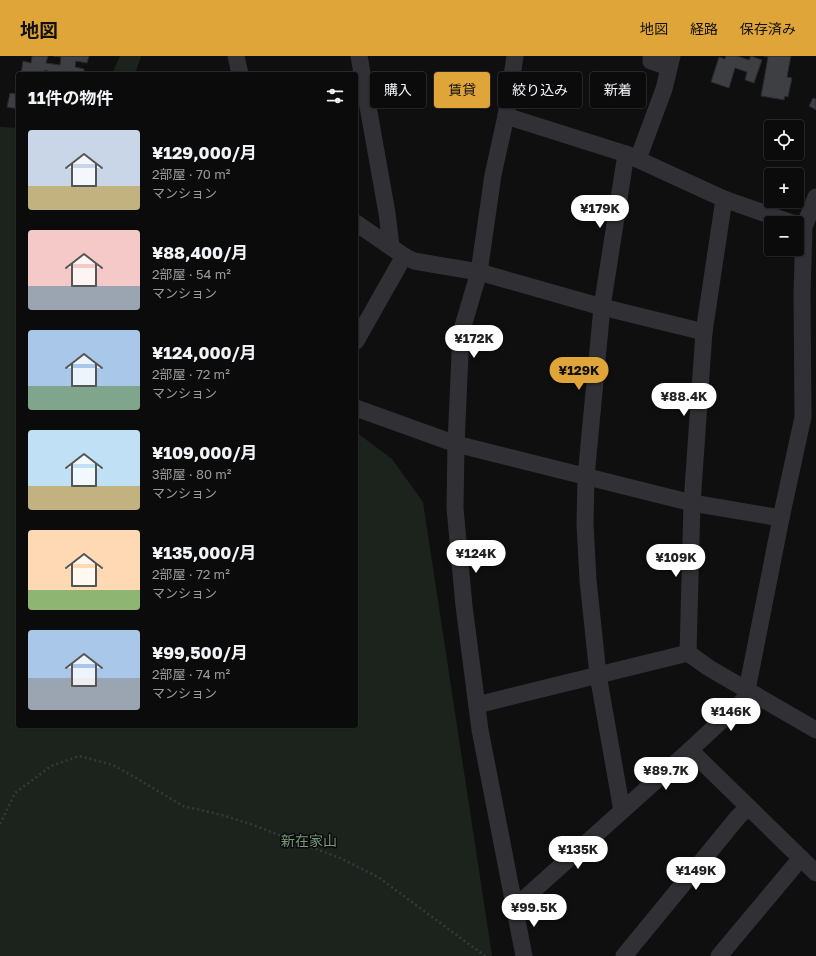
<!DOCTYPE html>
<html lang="ja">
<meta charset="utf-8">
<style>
:root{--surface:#0b0b0c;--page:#19191a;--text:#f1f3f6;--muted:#9a9b9d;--line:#2b2b2d;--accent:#e0a538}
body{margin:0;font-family:"Golos Text","Noto Sans JP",sans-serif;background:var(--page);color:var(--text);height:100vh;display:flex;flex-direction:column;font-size:15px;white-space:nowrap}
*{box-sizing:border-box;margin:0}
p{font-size:13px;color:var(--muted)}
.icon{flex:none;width:22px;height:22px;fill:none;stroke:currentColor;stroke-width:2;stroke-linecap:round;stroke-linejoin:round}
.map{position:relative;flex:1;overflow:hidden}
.sheet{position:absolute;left:16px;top:16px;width:342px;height:656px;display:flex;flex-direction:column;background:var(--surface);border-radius:4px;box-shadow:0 1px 3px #0004,0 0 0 1px var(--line)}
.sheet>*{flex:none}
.banner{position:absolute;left:370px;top:16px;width:380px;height:36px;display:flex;gap:8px}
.buttons{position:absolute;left:764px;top:64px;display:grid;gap:8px}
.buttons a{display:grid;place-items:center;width:40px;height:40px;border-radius:4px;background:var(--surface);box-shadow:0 1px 3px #0004,0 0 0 1px var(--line);font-size:20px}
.price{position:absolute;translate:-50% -34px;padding:0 9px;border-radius:14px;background:#fff;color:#222;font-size:13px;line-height:26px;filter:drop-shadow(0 1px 2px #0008)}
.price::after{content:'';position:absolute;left:50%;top:24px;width:12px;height:9px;margin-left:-6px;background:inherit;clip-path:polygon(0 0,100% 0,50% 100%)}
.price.selected{background:var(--accent);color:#111}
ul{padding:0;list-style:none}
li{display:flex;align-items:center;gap:12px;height:100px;padding:0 12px}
li span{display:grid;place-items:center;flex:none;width:112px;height:80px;border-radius:4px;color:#555}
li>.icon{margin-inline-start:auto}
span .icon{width:48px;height:48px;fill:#fffc;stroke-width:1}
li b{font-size:17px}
h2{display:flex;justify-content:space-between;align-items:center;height:48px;padding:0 12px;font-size:17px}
.tag{padding:0 14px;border-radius:4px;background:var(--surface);box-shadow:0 1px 3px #0004,0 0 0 1px var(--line);font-size:14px;line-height:36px}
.tag.selected{background:var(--accent);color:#111}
header{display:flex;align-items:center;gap:24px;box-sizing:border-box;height:56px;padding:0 20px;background:var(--accent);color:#111}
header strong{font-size:19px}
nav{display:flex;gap:22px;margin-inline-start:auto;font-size:14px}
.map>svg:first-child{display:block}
</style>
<header>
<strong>地図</strong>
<nav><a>地図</a><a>経路</a><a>保存済み</a></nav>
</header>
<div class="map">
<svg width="816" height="900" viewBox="0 0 816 900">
<rect width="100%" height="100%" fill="#0f0f10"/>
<g fill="#1c231d">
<polygon points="120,0 141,0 135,18 112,18"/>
<polygon points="0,71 18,72 18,670 356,670 356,376 392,403 423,446 492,900 0,900"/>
</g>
<g fill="#3e3f43" stroke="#29292c">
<polygon points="32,0 48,0 46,7 60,9 61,1 53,0 89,0 87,7 76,5 75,11 84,13 84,18 47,18 48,15 45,14 44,17 41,17 41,18 21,18 23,5 31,7"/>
<polygon points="726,0 737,0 749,4 751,0 762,4 754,27 745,24 747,16 735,12 729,32 711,26 719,1 725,3"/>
<polygon points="764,0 791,0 787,21 792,22 788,41 785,40 784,44 761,40 768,1"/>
<polygon points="18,34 18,53 7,51 10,37 17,38"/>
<polygon points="813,42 816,43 816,54 809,50"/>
</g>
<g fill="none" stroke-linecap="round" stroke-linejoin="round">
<polyline stroke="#37383c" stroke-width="2.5" stroke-dasharray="2 3" stroke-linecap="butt" points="0,768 15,737 51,710 79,700 113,709 143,726 183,750 222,759 253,769 340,802 378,821 485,900"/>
<g stroke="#313135" stroke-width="17">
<polyline points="236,0 240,18"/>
<polyline points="359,0 387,157 391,190"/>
<polyline points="515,0 506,60 493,119 479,216 461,277 456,388 455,452 464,550 480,674 524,900"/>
<polyline points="651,0 651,5 668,11"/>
<polyline points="506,60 626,98 724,143 792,167"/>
<polyline points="638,103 664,33 672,0"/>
<polyline points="356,167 404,200 414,205 479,216 602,251 704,276"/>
<polyline points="356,285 404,200"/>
<polyline points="356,352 456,388 692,447 781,462"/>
<polyline points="688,597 692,447 704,276 724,143"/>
<polyline points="747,634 781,462 803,361 802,239 804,171 816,141"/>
<polyline points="477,649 688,597 709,612 816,674"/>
<polyline points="690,694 816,817"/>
<polyline points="622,755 598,619 588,524 585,468 586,421 602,251 626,98"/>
<polyline points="515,851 690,694 751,637"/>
<polyline points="624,900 738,761 748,751"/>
<polyline points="719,900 801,802"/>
</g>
</g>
<g text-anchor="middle" stroke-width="3" stroke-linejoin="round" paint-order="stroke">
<g font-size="14" fill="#7a9a7b" stroke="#0a0a0b">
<text x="309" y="790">新在家山</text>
</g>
</g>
</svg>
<div class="buttons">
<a><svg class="icon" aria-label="locate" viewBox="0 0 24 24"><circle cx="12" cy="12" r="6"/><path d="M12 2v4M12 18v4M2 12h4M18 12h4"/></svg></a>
<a>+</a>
<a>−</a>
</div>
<b class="price" style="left:600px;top:173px">¥179K</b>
<b class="price" style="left:474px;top:303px">¥172K</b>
<b class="price selected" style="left:579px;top:335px">¥129K</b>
<b class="price" style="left:684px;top:361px">¥88.4K</b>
<b class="price" style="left:476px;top:518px">¥124K</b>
<b class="price" style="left:676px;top:522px">¥109K</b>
<b class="price" style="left:731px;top:676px">¥146K</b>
<b class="price" style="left:666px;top:735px">¥89.7K</b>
<b class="price" style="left:578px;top:814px">¥135K</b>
<b class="price" style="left:696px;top:835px">¥149K</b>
<b class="price" style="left:534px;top:872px">¥99.5K</b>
<div class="banner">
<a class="tag">購入</a>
<a class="tag selected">賃貸</a>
<a class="tag">絞り込み</a>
<a class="tag">新着</a>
</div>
<section class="sheet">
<h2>11件の物件<svg class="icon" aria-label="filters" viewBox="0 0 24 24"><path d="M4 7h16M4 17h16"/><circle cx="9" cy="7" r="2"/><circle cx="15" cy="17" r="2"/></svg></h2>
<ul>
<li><span style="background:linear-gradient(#c9d6e8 70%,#c2b280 0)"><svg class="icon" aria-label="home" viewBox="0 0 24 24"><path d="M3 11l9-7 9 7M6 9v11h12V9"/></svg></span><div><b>¥129,000/月</b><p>2部屋 · 70 m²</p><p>マンション</p></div></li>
<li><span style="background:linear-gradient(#f6c9c9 70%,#9aa5b1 0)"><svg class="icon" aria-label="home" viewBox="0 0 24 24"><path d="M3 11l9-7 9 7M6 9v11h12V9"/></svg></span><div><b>¥88,400/月</b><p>2部屋 · 54 m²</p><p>マンション</p></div></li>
<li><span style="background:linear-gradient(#a9c7e8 70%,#7fa58c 0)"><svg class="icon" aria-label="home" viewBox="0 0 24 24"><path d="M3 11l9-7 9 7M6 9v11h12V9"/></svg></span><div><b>¥124,000/月</b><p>2部屋 · 72 m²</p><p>マンション</p></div></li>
<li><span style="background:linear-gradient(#bfe0f5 70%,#c2b280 0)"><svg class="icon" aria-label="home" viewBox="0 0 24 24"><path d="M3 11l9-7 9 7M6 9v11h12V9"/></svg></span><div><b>¥109,000/月</b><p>3部屋 · 80 m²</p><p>マンション</p></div></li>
<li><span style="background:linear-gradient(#ffd9b3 75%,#8fb573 0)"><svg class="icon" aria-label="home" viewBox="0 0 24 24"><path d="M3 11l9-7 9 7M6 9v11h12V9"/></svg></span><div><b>¥135,000/月</b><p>2部屋 · 72 m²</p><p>マンション</p></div></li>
<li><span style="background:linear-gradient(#a9c7e8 60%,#9aa5b1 0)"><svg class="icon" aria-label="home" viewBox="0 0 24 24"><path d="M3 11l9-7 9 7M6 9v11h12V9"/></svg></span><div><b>¥99,500/月</b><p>2部屋 · 74 m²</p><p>マンション</p></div></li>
</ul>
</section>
</div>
